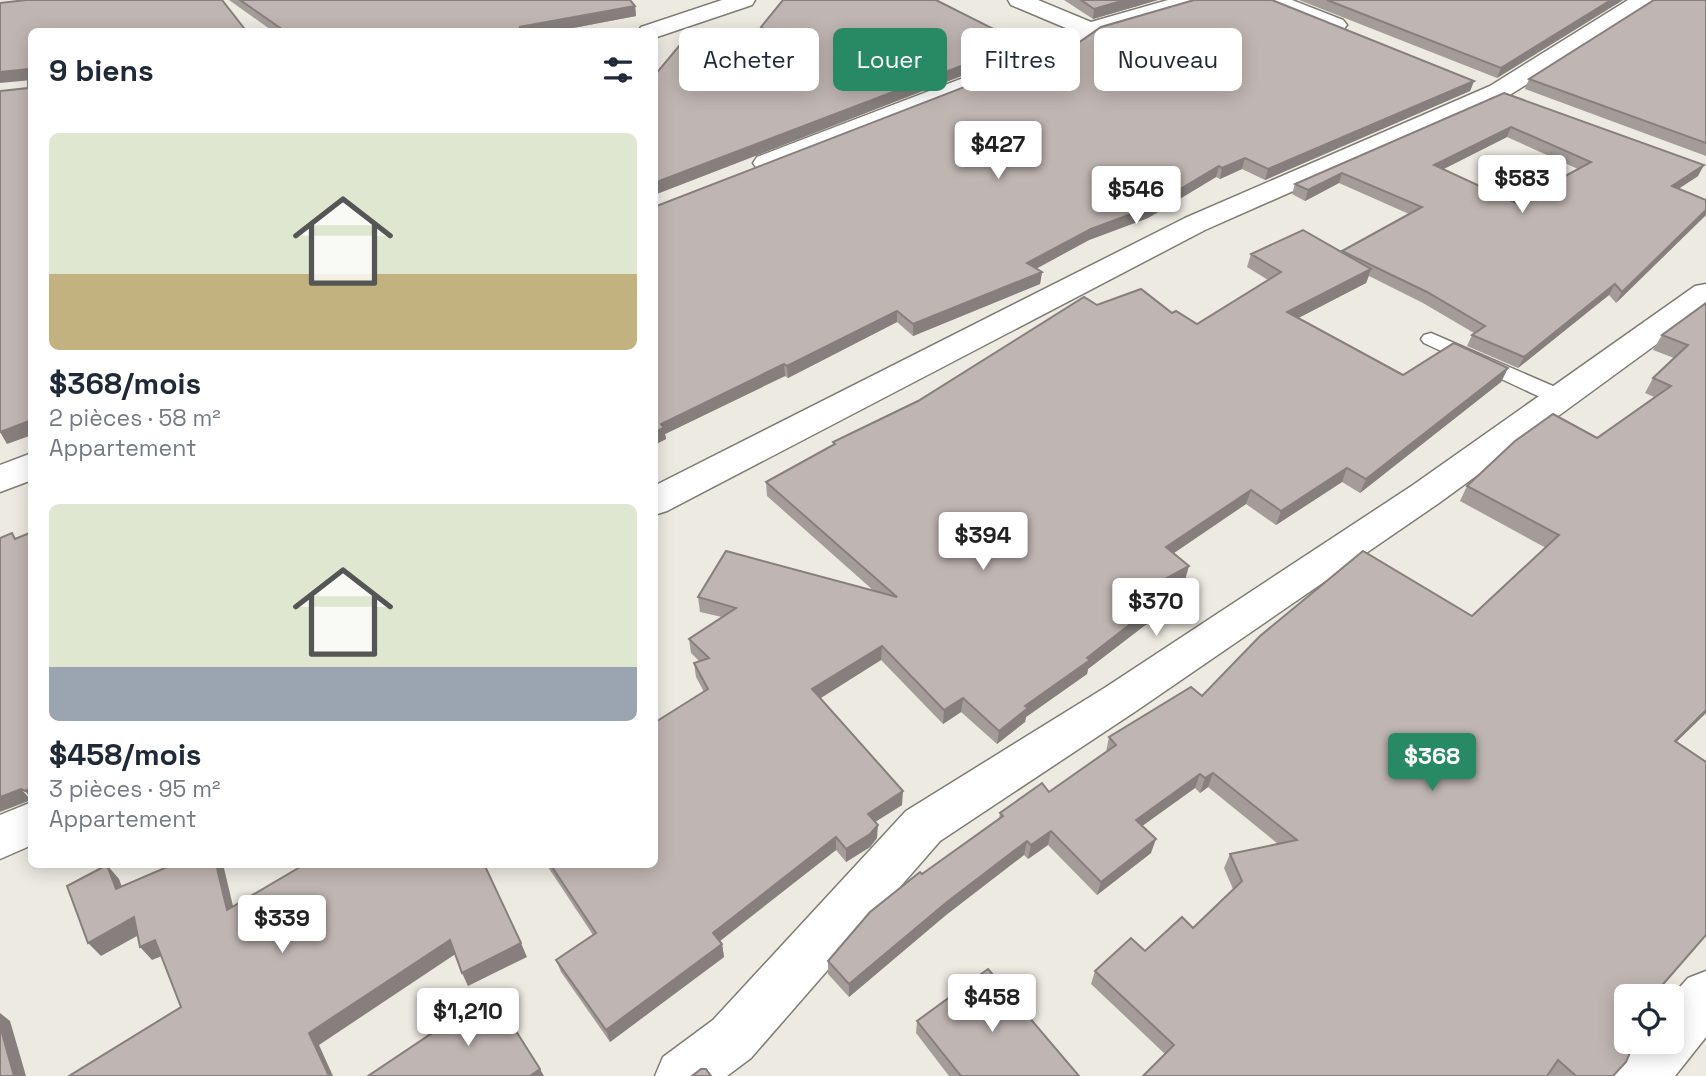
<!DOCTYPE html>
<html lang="fr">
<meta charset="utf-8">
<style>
:root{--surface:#fff;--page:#f6f6f7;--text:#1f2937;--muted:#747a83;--accent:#278a65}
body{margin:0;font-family:"Space Grotesk",sans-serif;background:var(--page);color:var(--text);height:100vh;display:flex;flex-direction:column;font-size:26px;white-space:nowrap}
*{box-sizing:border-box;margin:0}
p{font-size:23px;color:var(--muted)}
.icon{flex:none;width:38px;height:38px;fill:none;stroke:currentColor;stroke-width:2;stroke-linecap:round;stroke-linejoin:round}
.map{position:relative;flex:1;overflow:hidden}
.side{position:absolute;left:28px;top:28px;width:630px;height:840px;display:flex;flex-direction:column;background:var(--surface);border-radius:10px;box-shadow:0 4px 18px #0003}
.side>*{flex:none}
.top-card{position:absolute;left:679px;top:28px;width:665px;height:63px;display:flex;gap:14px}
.tools{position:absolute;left:1614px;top:984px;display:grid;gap:14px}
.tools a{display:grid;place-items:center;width:70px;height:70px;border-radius:10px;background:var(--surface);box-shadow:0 4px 18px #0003;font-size:35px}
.price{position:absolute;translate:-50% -60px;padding:0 16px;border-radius:7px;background:#fff;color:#222;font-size:23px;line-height:46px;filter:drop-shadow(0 2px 4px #0008)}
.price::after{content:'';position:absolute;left:50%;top:42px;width:21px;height:16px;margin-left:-10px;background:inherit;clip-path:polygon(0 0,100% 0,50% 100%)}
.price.active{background:var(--accent);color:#fff}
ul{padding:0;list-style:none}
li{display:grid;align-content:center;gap:14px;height:371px;padding:0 21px}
li span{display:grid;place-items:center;height:217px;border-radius:10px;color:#555}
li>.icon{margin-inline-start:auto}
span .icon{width:126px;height:126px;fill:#fffc;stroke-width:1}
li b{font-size:30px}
h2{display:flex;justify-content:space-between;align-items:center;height:84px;padding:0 21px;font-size:30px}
.pill{padding:0 24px;border-radius:10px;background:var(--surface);box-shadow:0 4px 18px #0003;font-size:24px;line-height:63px}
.pill.active{background:var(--accent);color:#fff}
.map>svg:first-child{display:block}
</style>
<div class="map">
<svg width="1706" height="1076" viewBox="0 0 1706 1076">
<rect width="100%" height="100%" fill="#edeae2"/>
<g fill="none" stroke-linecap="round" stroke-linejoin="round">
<g stroke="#7f7c75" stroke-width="3">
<polygon id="service" points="1431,333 1569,393 1572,398 1569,403 1553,403 1424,343 1421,339 1424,335"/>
</g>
<g stroke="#7f7c75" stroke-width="3">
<g id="minor">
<polygon points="722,0 755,0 752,5 657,37 654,38 654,32 638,32 641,27"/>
<polygon points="1008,0 1038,0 1091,22 1168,0 1203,0 1200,5 1098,35 1076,51 777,169 767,171 757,169 753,163 757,157 1060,41 1073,31 1011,5"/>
<polygon points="1261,0 1292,0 1343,20 1347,25 1343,30 1327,30 1264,5"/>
<polygon points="1628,0 1655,0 1652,5 1508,96 1205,230 667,511 654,515 654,486 1185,218 1490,86"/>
<polygon points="1706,284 1706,308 1439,503 1136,711 940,841 751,1058 727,1076 655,1076 663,1057 713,1020 906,811 1106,687 1413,485 1695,286"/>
<polygon points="32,453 32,480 0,492 0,465"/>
<polygon points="32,802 32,845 0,859 0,815"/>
<polygon points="1706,971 1706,1037 1675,1076 1614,1076 1622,1057 1634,1041 1671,1041 1671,997 1688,978"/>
</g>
</g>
<use href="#service" fill="#fff" fill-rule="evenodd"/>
<use href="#minor" fill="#fff" fill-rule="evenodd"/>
</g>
<g fill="#a49c99" fill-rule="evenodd">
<polygon points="229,0 630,0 635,6 636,16 552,32 274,32"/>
<polygon points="1064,0 1158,0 1093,19"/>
<polygon points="1299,0 1623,0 1497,78"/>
<polygon points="1706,0 1706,156 1525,89 1529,79"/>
<polygon points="761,27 1026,51 654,195 654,76 792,60 762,37"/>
<polygon points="1474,81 1470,91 1265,180 1242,169 1220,179 1216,177 1148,218 1089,240 1036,269 1042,272 1040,284 913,336 897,322 788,378 785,376 665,434 666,439 654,445 654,207"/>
<path d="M1504 93 1698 176 1678 189 1706 200V215L1616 303 1609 295 1518 368 1467 346 1472 335 1474 333 1423 303 1369 276 1366 283 1298 318 1403 375 1508 368 1501 382 1360 493 1342 482 1276 525 1246 504 1174 553 1185 580 1166 591 1169 611 1144 626 1088 669 1087 674 1026 717 1025 722 997 744 961 712 943 724 881 660 820 698 902 805 875 822 877 838 870 847 846 862 836 850 719 941 722 944 724 957 610 1042 561 972 556 960 593 935 546 864H654L704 692 696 677 694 663 699 661 691 653 689 639 722 617 700 612 698 597 874 591 767 496 766 482 833 445V442L918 401 1097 305 1172 313 1197 324 1268 280 1247 267 1251 254 1342 252V251L1409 214 1339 183 1305 201 1292 194 1295 184ZM1507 137 1578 169 1516 203 1443 169Z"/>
<polygon points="1706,303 1706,713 1676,742 1626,996 1613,1076 1550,1076 1548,1075 1165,1054 1091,984 1095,971 1145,951 1193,928 1233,889 1224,868 1230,854 1278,844 1208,787 1200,793 1195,788 1142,826 1151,853 1097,895 1048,845 1028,859 1024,855 946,915 849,997 828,974 828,961 922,874 999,819 1000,813 1049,792 1106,752 1109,737 1202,696 1472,616 1546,548 1460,501 1467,486 1597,438 1654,397 1645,393 1653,378 1674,358 1653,350 1662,335"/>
<polygon points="917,1021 1079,1076 949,1076 916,1033"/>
</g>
<g fill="#867f7d">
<polygon points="1125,0 1158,0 1093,19 1094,9"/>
<polygon points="1611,0 1623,0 1497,78 1501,68"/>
<polygon points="635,6 636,16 552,32 519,27"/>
<polygon points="1027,41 1026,51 654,195 654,183"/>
<polygon points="28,69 32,80 0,83 0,72"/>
<polygon points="1474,81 1470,91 1265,180 1268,169"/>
<polygon points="1511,127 1507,137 1430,176 1434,165"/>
<polygon points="1245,158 1242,169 1220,179 1222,168"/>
<polygon points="1704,165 1698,176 1666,197 1672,186"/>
<polygon points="1219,166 1216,177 1148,218 1089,240 1026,274 1027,263 1091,229"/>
<polygon points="1342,173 1339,183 1305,201 1308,190"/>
<polygon points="1706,210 1706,215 1616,303 1622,292"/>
<polygon points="1371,269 1366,283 1283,326 1287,312"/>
<polygon points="1042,272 1040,284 913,336 913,324"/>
<polygon points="1615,284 1609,295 1518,368 1524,357"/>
<polygon points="897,311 897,322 788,378 787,366"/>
<polygon points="784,364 785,376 665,434 666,439 654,445 654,432 661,424"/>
<polygon points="1508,368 1501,382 1360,493 1366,479"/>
<polygon points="32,420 32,435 7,444 0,432"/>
<polygon points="1347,468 1342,482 1276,525 1281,511"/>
<polygon points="1251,490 1246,504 1162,561 1166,547"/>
<polygon points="654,556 657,569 654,570"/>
<polygon points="1189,566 1185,580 1154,597 1158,583"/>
<polygon points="1173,597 1169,611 1144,626 1088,669 1087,674 1026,717 1025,722 997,744 999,731 1025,706 1147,611"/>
<polygon points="882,646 881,660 813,703 812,689"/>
<polygon points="963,698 961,712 943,724 944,710"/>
<polygon points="1706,710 1706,713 1663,755 1675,741"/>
<polygon points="1213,773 1208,787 1200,793 1205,778"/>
<polygon points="1200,774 1195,788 1131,834 1136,820"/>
<polygon points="32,788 32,799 25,791"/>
<polygon points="21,789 31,800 0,812 0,797"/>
<polygon points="903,791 902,805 867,827 868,814"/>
<polygon points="878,825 877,838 870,847 846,862 846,849"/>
<polygon points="1051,831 1048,845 1028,859 1031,845"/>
<polygon points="836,837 836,850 715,945 713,933"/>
<polygon points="1156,839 1151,853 1097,895 1101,882"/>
<polygon points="1027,841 1024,855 946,915 849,997 849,984 947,902"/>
<polygon points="216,864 223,864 237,923 227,910"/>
<polygon points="107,865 119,879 128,903 116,889"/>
<polygon points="134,917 146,931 101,956 88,943"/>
<polygon points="155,940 167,954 152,960 140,947"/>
<polygon points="450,940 457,953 319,1045 333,1076 329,1076 309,1033"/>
<polygon points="521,943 527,957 468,986 462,973"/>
<polygon points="722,944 724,957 610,1042 606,1030"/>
<polygon points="0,1013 10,1021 26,1076 14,1076 0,1026"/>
<polygon points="540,1069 544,1076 530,1076"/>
</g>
<g fill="#bfb5b2" stroke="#867f7d" stroke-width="2" fill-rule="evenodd">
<polygon points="26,0 222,0 247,32 32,32 32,420 0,432 0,91 28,88 28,69 0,72 0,3"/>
<polygon points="240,0 630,0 635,6 519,27 552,32 286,32"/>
<polygon points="783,0 936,0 1021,43 1027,41 654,183 654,76 679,46 808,62 761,27"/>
<polygon points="1081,0 1125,0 1094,9"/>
<polygon points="1194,0 1272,0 1474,81 1268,169 1245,158 1222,168 1219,166 1150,207 1091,229 1027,263 1042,272 913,324 897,311 787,366 784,364 661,424 664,428 654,432 654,207 1078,43 1101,27"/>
<polygon points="1327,0 1611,0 1501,68"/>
<polygon points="1654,0 1706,0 1706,143 1529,79"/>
<path d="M1504 93 1704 165 1672 186 1706 200V210L1622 292 1615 284 1524 357 1472 335 1485 326 1427 292 1342 251 1422 207 1342 173 1308 190 1295 184ZM1511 127 1591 162 1516 203 1434 165Z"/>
<polygon points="1303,230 1371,269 1287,312 1403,375 1454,343 1508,368 1366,479 1347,468 1281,511 1251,490 1166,547 1189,566 1158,583 1173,597 1147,611 1087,658 1090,660 1025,706 1028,708 999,731 963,698 944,710 882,646 812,689 903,791 868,814 878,825 870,834 846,849 836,837 713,933 722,944 606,1030 556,960 596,933 550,864 654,864 654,723 708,689 694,663 709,658 689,639 736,608 698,597 726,551 897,597 766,482 835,444 833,442 918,401 1084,297 1097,305 1141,289 1172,313 1176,311 1197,324 1281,272 1251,254"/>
<polygon points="1706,303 1706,710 1675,741 1706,762 1706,935 1658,990 1665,996 1626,996 1626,1041 1635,1041 1626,1062 1613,1076 1576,1076 1558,1060 1547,1076 1143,1076 1174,1045 1095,971 1131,938 1145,951 1182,917 1193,928 1242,881 1230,854 1297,840 1213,773 1205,778 1200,774 1136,820 1156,839 1101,882 1051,831 1031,845 1027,841 947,902 849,984 828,961 870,912 920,872 922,874 1003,816 1000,813 1042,783 1049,792 1116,745 1109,737 1191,687 1202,696 1260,636 1363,551 1472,616 1559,535 1467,486 1515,441 1553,414 1597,438 1671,386 1653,378 1688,345 1662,335"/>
<polygon points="32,532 32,788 25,791 21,789 0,797 0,538 12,533 15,539"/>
<polygon points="174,864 216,864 227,910 300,867 299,864 484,864 521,943 462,973 450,940 309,1033 329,1076 69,1076 181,1007 155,940 140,947 134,917 88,943 67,886 107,865 116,889"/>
<polygon points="988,969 1079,1076 961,1076 917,1021"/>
<polygon points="492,993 540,1069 530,1076 368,1076"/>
<polygon points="1671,1000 1675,1004 1671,1009"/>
<polygon points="0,1026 14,1076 0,1076"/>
<polygon points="701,1069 706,1069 711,1076 692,1076"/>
</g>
</svg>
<div class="tools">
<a><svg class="icon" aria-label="locate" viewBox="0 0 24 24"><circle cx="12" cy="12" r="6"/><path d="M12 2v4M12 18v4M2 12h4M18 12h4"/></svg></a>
</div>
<b class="price" style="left:998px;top:181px">$427</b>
<b class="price" style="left:1522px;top:215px">$583</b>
<b class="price" style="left:1136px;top:226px">$546</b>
<b class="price" style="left:983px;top:572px">$394</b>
<b class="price" style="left:1156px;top:638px">$370</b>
<b class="price active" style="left:1432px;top:793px">$368</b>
<b class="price" style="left:282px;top:955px">$339</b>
<b class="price" style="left:992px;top:1034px">$458</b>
<b class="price" style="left:468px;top:1048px">$1,210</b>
<div class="top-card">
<a class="pill">Acheter</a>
<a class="pill active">Louer</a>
<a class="pill">Filtres</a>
<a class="pill">Nouveau</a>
</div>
<section class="side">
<h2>9 biens<svg class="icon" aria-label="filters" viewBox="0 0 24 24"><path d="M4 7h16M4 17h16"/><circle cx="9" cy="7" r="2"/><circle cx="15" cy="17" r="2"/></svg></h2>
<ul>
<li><span style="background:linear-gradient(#dfe7d0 65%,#c2b280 0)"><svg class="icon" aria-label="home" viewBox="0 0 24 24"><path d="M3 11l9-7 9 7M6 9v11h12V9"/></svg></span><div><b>$368/mois</b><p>2 pièces · 58 m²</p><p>Appartement</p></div></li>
<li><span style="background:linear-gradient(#dfe7d0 75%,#9aa5b1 0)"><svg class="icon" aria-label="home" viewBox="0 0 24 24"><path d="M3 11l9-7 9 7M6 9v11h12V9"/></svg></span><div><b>$458/mois</b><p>3 pièces · 95 m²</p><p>Appartement</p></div></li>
</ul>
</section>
</div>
